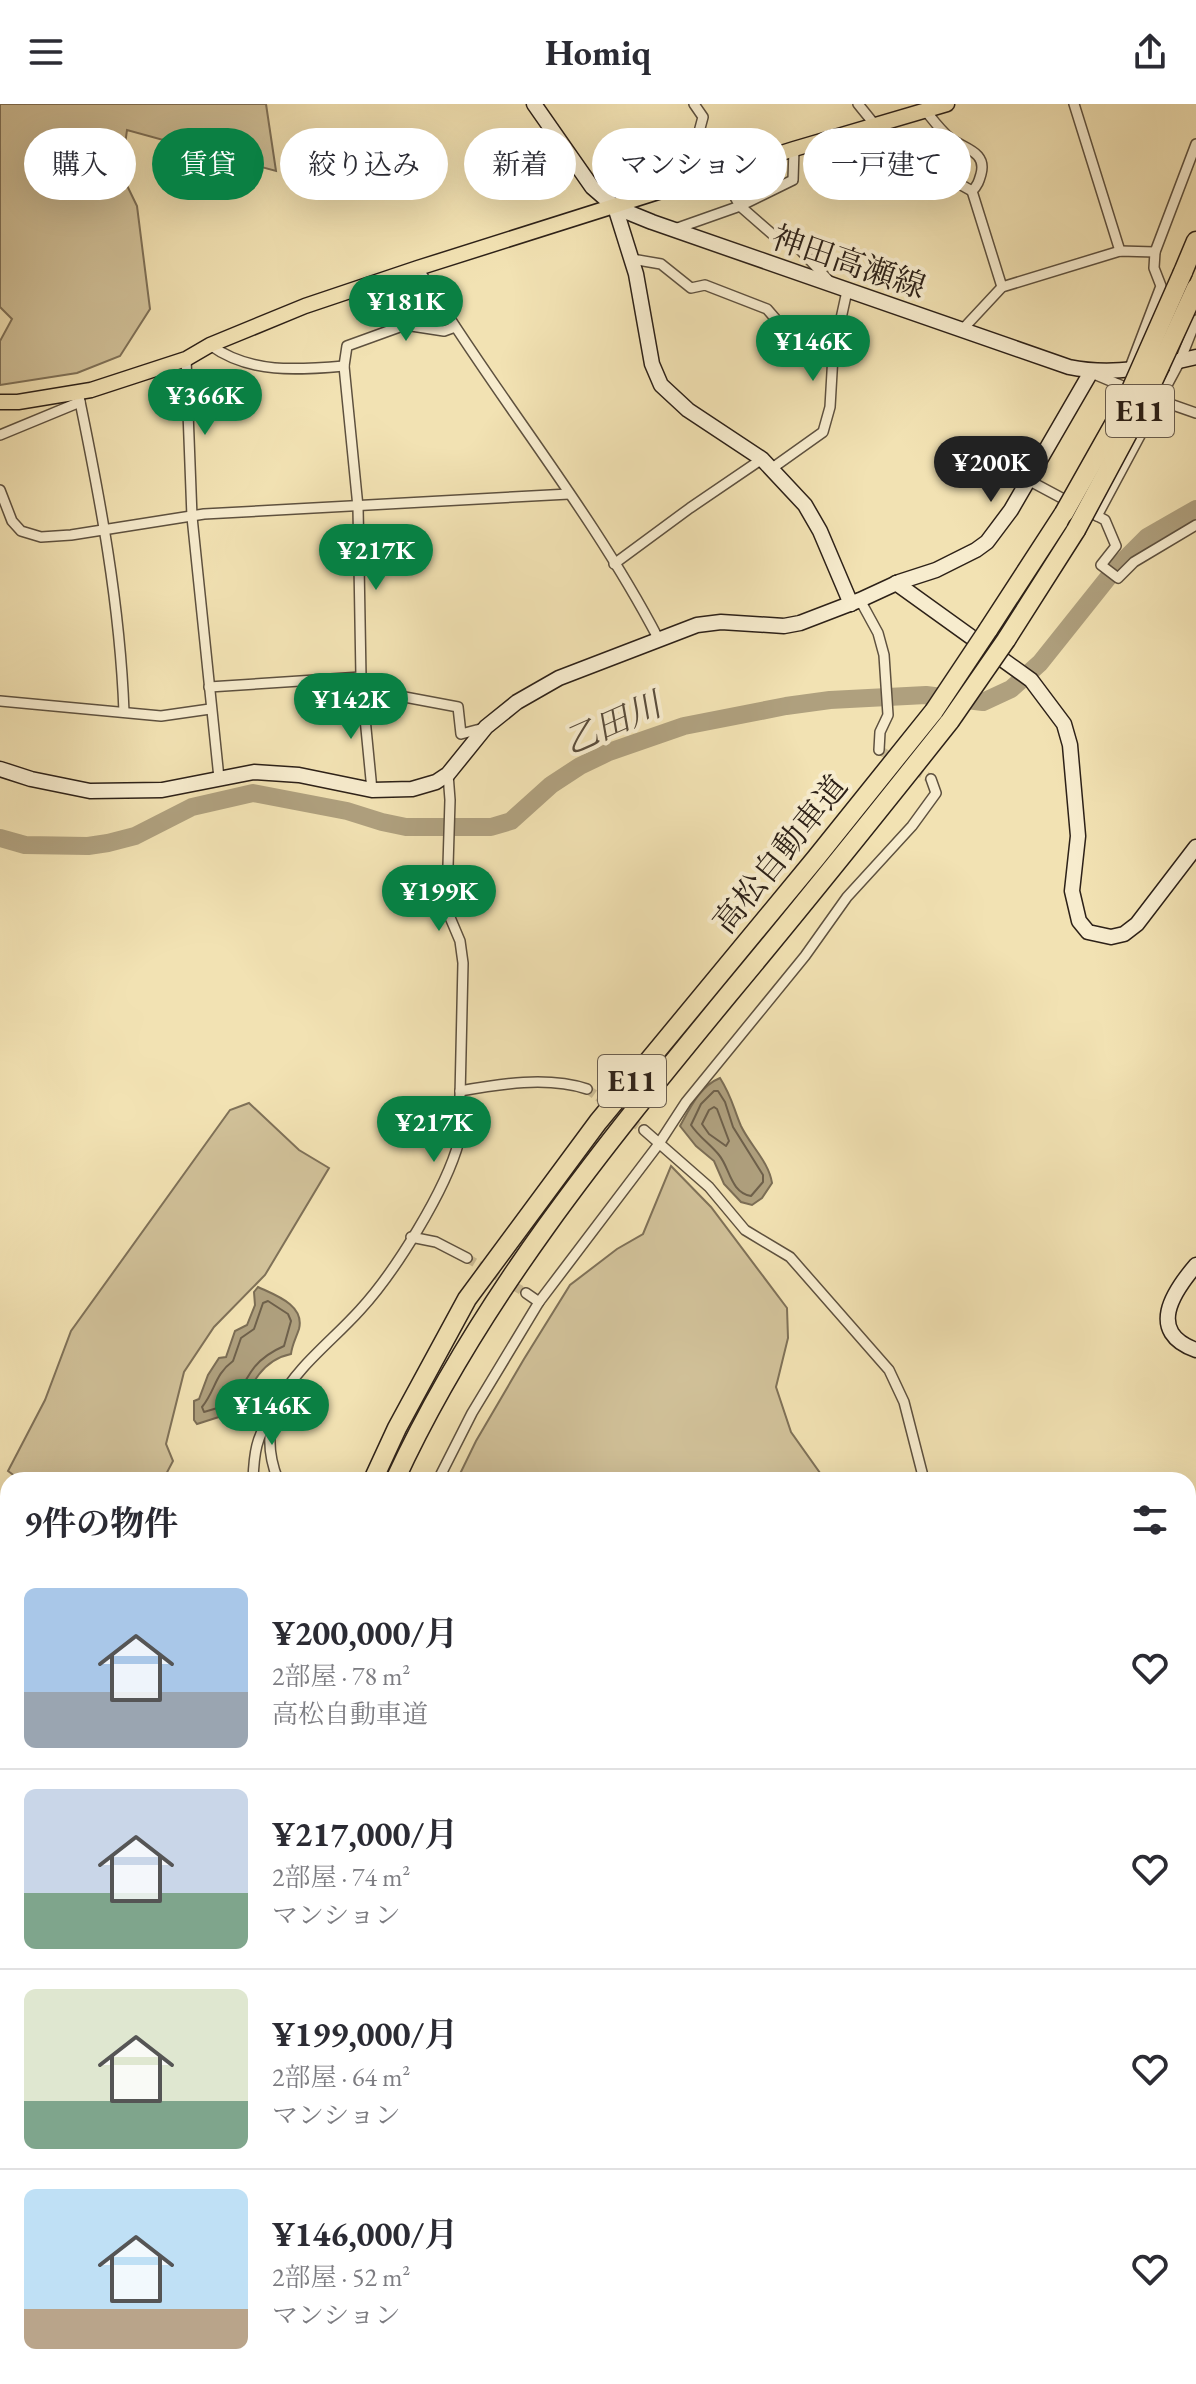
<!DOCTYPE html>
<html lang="ja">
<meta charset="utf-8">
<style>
:root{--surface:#fff;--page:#f7f7f7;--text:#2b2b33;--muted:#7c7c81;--line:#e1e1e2;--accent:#0b8043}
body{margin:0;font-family:"EB Garamond","Noto Serif JP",serif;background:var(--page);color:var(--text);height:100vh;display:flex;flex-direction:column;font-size:30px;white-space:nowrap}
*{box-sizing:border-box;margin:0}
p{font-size:26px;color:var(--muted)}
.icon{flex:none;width:44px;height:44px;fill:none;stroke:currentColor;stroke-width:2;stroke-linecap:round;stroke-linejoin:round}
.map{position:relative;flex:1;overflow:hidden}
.side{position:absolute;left:0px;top:1368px;width:1196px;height:912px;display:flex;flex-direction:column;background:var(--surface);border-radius:24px 24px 0 0;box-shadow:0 8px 32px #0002}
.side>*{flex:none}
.hud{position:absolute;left:24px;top:24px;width:1148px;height:72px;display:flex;gap:16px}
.price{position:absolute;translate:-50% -68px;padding:0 18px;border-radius:28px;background:var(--accent);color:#fff;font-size:26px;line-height:52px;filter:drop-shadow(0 2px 4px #0008)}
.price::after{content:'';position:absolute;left:50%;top:48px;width:24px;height:18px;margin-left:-12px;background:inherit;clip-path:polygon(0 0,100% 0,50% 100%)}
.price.current{background:#222;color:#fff}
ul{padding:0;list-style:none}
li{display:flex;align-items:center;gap:24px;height:200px;padding:0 24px}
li+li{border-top:2px solid var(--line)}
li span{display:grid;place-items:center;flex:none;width:224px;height:160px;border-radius:12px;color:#555}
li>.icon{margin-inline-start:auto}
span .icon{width:96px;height:96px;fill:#fffc;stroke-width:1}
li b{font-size:34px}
h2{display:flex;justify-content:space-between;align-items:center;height:96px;padding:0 24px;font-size:34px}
.chip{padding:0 28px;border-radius:36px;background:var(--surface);box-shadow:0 8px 32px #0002;font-size:28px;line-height:72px}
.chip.current{background:var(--accent);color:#fff}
header{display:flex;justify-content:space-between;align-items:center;height:104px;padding:0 24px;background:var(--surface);font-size:36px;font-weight:700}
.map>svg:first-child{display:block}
</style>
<header><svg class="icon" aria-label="menu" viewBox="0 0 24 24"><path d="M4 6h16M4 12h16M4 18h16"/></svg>Homiq<svg class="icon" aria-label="share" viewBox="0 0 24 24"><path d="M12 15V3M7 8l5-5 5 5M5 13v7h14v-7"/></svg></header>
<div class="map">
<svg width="1196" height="2280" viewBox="0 0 1196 2280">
<rect width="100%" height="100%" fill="#f2e2b3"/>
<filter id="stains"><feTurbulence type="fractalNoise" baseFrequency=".0025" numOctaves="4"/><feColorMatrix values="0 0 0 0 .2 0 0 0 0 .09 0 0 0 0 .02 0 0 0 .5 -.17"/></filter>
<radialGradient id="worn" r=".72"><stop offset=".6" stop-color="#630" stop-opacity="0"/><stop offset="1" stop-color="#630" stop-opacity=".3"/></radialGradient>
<g fill="#d1c199" stroke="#7f7158" stroke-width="2">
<polygon points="0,0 266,0 276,67 127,26 121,69 137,102 150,205 120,252 77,269 0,281 0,237 12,215 0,203"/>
<polygon points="249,999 299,1046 329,1064 265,1171 214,1223 184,1268 166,1340 173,1357 163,1376 20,1376 8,1367 45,1296 71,1227 230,1006"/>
<polygon points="671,1062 711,1103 787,1204 788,1234 776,1283 791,1328 825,1376 457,1376 476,1337 524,1255 570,1181 617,1145 643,1130"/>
<polygon points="1196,1613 1196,1911 1188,1888 1188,1618"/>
<polygon points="8,1650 8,1962 0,1960 0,1652"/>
<polygon points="8,2131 8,2272 269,2272 270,2280 0,2280 0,2132"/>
</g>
<g fill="#afa07e" stroke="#7b6d55" stroke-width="2">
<path d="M720 974C732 993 733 1003 741 1022 750 1041 769 1058 772 1079L762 1094 752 1101 741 1098 724 1080 714 1057 696 1042 680 1022C690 1004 700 982 720 974Z"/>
<path d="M258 1183C275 1191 305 1201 299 1225 296 1234 292 1241 291 1250 262 1256 251 1280 241 1306L197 1320 194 1316V1297L199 1295 208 1271 219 1254 226 1253 235 1227 247 1221 255 1201 254 1188Z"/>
<polygon points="1188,2074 1196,2080 1196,2233 1188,2235"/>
</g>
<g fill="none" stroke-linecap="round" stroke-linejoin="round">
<g stroke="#6e604b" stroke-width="2">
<path d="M714 987H718L725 998 733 1023 763 1071V1078L751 1092C730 1088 730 1064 719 1051 710 1040 699 1033 691 1021L701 1000Z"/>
<polygon points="714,1003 717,1005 729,1037 726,1042 709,1030 702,1020 709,1006"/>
<path d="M268 1197 288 1210 291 1217 284 1242C254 1255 248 1271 234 1299L204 1308 202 1303C216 1286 214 1271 233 1257L241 1234 254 1225 263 1199Z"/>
</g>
<polyline stroke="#afa07e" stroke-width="18" points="0,734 25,741 88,742 108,739 135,732 192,703 253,689 347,707 382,718 406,723 491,723 511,717 551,681 580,662 609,648 684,622 786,602 830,596 926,591 983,598 1011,585 1040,559 1115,465 1147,433 1196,405"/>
<g stroke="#cbbb94" stroke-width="9" stroke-dasharray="9 4.5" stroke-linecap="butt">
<polyline points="879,646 931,675"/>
<polyline points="587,985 644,1026"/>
<polyline points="467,1154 526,1189"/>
</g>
<g stroke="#5e513f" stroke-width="12">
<g id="street">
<polyline points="694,0 703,13 692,54 708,72"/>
<polyline points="858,0 875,21"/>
<polyline points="1074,0 1120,147"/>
<path d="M925 6C933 16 941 27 951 35 965 45 987 48 981 70 979 77 978 81 972 87L1002 183"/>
<polyline points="920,58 972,87"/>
<polyline points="721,68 740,102 793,76 794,45"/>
<polyline points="672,126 740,102 779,136 794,139 831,179"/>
<polyline points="632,155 661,160 691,184 705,181 767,205 793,235 833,251"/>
<path d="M418 164C494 290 590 404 658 534"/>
<polyline points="961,227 1002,183 1120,147 1155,148"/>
<path d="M210 241C250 270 297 266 344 262"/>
<polyline points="186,255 192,413 219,674"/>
<polyline points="1129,266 1161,182 1154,164 1155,148 1196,40"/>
<polyline points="1094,270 1132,286"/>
<path d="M78 288C100 394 120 500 124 608"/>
<polyline points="1153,294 1196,309"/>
<polyline points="0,331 80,298"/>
<polyline points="771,365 823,328 830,303 833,251 847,187"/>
<polyline points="1028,376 1071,399"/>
<polyline points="0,386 12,417 21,427 41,433 71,431 204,410 569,390"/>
<polyline points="1084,405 1105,416 1116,442 1101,461 1118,474 1134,458 1196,421"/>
<polyline points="1097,412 1180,257 1196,216"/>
<polyline points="614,460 690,404 762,355"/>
<polyline points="860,496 878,529 884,551 888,611 880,628 879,646"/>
<polyline points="209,583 361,573"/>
<polyline points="362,585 458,603 461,630 484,624"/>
<polyline points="0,597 161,612 210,605"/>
<polyline points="372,686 361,573 358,403 344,262 347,242 405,221 444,227 455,223"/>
<path d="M460 987C500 980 547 972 587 985"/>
<polyline points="644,1026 709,1083 745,1126 790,1153 889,1266 904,1298 924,1376"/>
<polyline points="411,1133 436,1138 467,1154"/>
<polyline points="526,1189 539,1198"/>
<path d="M253 1376C254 1350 256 1332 272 1311"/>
<path d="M278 1376C246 1296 314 1257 360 1206 395 1168 446 1086 459 1037L463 859 460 837 449 811 447 795 450 696 448 670"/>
<polyline points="438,1376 472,1309 539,1198 658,1041 686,998 805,852 847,793 912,722 936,689 931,675"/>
<polyline points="284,2272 286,2280"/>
<polyline points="388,2272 389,2280"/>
<path d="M808 2272C862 2280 910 2267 963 2280"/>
<polyline points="1159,2280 1174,2280"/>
</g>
</g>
<g stroke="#2d2118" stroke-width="17">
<g id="secondary">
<path d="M534 0 592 83 615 103 652 118 1069 263C1113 272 1153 263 1196 253"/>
<polyline points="615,103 636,170 652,260 661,281 688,306 762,355 805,401 820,427 851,500"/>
<polyline points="896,479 1031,576 1064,620 1070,641 1078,732 1072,787 1079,817 1088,828 1111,833 1124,830 1137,820 1196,743"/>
<polyline points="0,665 31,675 90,687 162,686 254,668 299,671 372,686 412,685 436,678 448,670 486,623 517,598 559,574 697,521 721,518 784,522 800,519 860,496 899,478 936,466 976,446 987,438 1011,406 1091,268"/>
<path d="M1196 1161C1173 1188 1146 1228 1196 1246"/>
<polyline points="1188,1538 1196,1528"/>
<polyline points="570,2280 575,2272"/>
</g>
</g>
<g stroke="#2d2118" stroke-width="17">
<polyline id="primary" points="0,298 18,298 91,286 186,255 210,241 305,202 418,164 794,45 947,0"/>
</g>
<g stroke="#2d2118" stroke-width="21">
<g id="highway">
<polyline points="1183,168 1196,137"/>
<polyline points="988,526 1064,409"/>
<polyline points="1006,536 1076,426"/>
<polyline points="373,1376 397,1324 467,1195 598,1018 816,754 934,607"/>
<path d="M395 1376C478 1196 604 1042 729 890 804 800 877 709 950 617"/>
<polyline points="314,2272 315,2280"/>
<polyline points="328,2272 328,2280"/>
<polyline points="347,2272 347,2280"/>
</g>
</g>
<use href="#street" stroke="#f7ecce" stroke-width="9"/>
<use href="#secondary" stroke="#f7ecce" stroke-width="14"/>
<use href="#primary" stroke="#f2e2b3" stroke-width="14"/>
<use href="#highway" stroke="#f2e2b3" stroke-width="18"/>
<g stroke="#2d2118" stroke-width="21" stroke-linecap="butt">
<g id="highway-bridge">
<polyline points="1064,409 1122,306 1183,168"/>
<polyline points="1076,426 1137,312 1196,184"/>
<polyline points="934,607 988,526"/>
<polyline points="950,617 1006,536"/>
</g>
</g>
<use href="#highway-bridge" stroke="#f2e2b3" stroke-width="18"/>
</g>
<g text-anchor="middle" stroke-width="8" stroke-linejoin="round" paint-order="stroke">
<g fill="#f7ecce" stroke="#6a5e4f" stroke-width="2">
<rect x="1106" y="281" width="68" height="52" rx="6"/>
<rect x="598" y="951" width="68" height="52" rx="6"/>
</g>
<g font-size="30" font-weight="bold" fill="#2d2118">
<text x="1140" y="317">E11</text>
<text x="632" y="987">E11</text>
</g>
<g font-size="32" fill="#2d2118" stroke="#f7ecce">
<text transform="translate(849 158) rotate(19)" y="11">神田高瀬線</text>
<text transform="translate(780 750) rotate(-51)" y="11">高松自動車道</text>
</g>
<g font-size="34" font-style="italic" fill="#5a4d3c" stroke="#f7ecce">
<text transform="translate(612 619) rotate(-24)" y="12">乙田川</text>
</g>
</g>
<rect width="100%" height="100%" filter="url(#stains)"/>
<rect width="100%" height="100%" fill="url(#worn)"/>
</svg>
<b class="price" style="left:406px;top:239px">¥181K</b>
<b class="price" style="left:813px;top:279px">¥146K</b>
<b class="price" style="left:205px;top:333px">¥366K</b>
<b class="price current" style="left:991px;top:400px">¥200K</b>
<b class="price" style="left:376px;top:488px">¥217K</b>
<b class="price" style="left:351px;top:637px">¥142K</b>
<b class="price" style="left:439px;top:829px">¥199K</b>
<b class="price" style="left:434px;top:1060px">¥217K</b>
<b class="price" style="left:272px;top:1343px">¥146K</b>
<div class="hud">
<a class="chip">購入</a>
<a class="chip current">賃貸</a>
<a class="chip">絞り込み</a>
<a class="chip">新着</a>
<a class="chip">マンション</a>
<a class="chip">一戸建て</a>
</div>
<section class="side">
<h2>9件の物件<svg class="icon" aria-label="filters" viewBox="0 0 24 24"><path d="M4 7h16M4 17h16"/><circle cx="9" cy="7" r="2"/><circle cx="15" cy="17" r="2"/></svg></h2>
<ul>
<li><span style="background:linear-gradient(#a9c7e8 65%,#9aa5b1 0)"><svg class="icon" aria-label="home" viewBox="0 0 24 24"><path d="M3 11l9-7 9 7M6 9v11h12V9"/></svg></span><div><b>¥200,000/月</b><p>2部屋 · 78 m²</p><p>高松自動車道</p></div><svg class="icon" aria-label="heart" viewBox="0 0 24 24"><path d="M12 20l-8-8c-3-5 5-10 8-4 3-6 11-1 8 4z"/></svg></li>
<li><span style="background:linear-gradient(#c9d6e8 65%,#7fa58c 0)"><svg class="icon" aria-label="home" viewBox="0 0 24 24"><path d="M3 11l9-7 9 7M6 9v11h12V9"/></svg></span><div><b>¥217,000/月</b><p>2部屋 · 74 m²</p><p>マンション</p></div><svg class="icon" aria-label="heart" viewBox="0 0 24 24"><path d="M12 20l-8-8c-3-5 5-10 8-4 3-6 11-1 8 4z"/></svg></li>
<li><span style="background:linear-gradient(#dfe7d0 70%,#7fa58c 0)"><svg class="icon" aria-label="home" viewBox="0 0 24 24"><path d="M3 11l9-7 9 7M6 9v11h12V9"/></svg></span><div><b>¥199,000/月</b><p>2部屋 · 64 m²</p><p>マンション</p></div><svg class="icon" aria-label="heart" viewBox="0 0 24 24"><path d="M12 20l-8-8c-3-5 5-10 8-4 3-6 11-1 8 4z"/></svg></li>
<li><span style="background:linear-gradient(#bfe0f5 75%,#b9a48a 0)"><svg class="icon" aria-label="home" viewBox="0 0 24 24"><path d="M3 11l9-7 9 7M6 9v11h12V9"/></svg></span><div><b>¥146,000/月</b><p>2部屋 · 52 m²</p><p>マンション</p></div><svg class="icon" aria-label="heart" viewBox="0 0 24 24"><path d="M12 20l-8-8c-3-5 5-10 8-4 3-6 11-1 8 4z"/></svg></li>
</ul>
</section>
</div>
